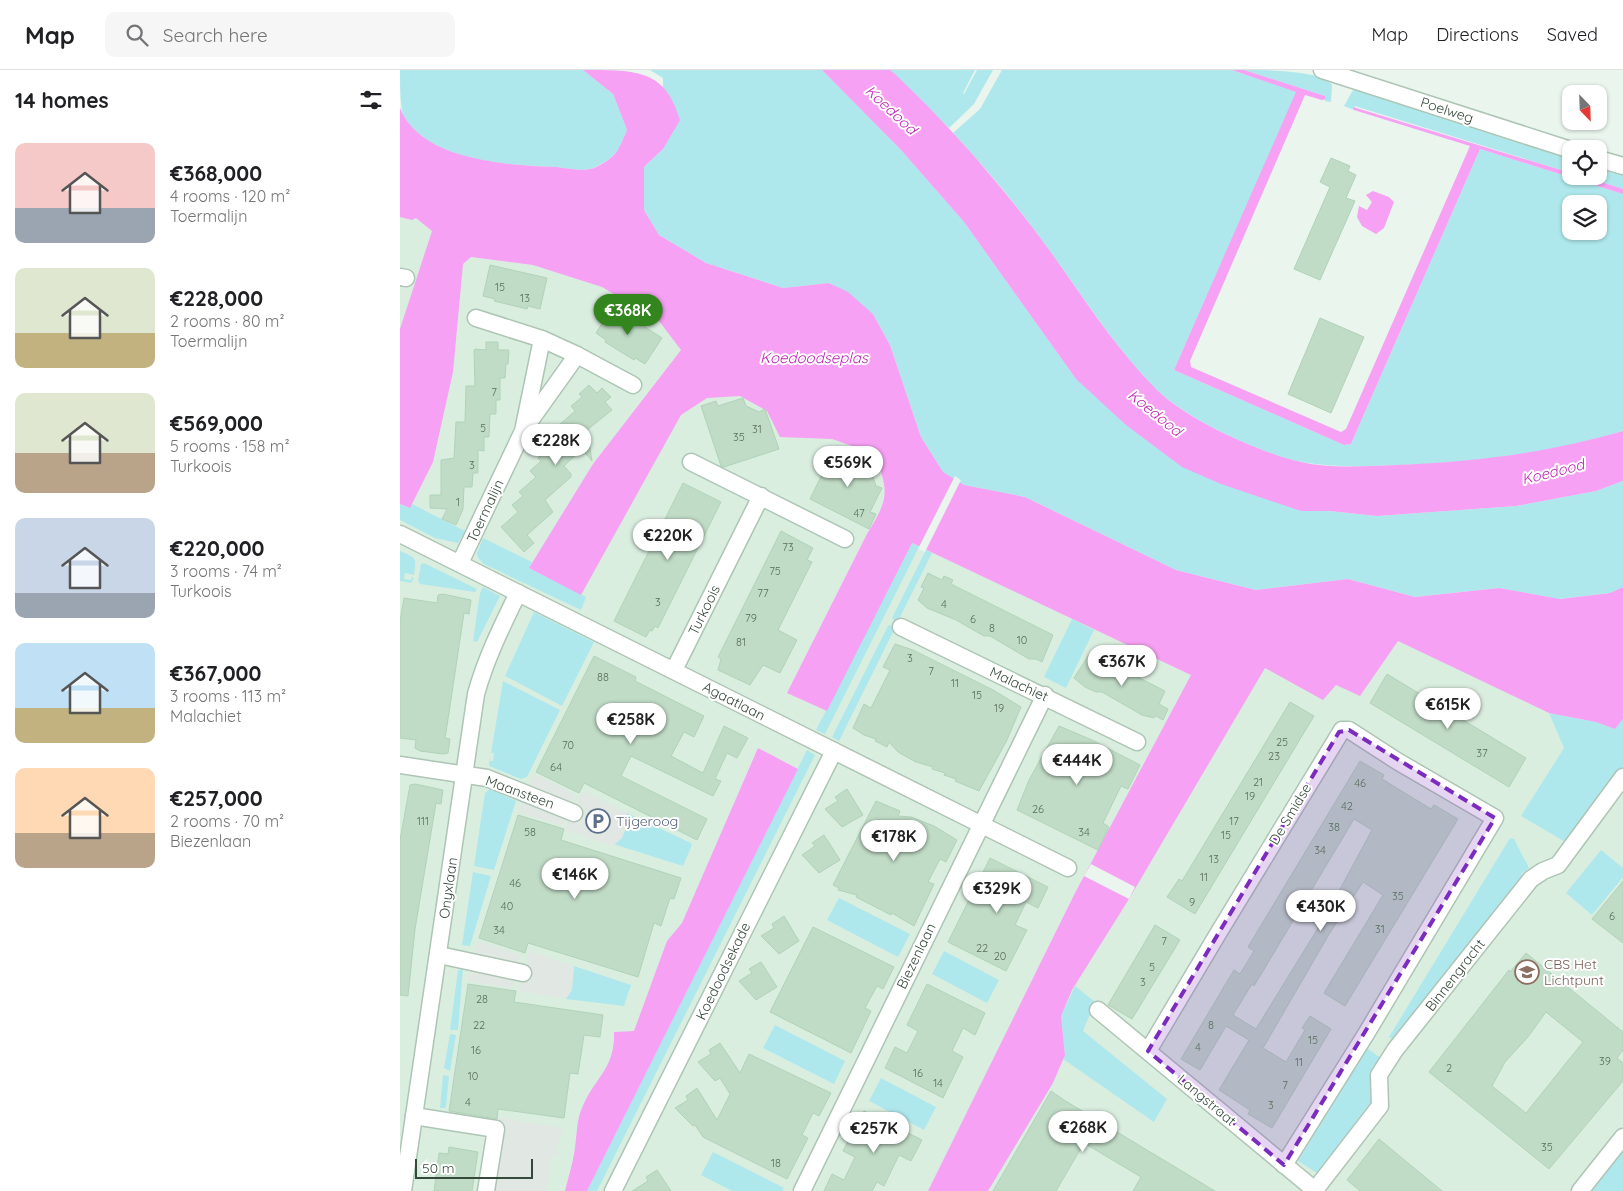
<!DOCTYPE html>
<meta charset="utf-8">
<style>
:root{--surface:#fff;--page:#f6f6f6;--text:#202124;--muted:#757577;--line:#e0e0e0;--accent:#33851e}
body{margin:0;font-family:Quicksand,sans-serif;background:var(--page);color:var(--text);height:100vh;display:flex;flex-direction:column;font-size:19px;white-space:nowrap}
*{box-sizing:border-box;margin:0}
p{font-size:16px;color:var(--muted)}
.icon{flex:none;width:28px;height:28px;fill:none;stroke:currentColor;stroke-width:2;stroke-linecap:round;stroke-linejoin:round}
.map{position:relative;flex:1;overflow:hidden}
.sheet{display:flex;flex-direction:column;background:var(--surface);width:400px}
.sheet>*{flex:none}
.needle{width:32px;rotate:157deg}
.tools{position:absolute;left:1162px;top:15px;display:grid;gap:10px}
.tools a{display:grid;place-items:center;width:45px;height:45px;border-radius:10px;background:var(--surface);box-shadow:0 1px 4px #0004;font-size:25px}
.scale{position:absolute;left:15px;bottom:12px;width:118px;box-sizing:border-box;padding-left:5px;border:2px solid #364a3b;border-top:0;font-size:14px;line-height:18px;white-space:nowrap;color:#364a3b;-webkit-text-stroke:4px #fff;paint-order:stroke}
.price{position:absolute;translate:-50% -42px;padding:0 11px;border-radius:18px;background:#fff;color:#222;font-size:16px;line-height:32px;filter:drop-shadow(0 1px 2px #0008)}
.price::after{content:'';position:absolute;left:50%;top:30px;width:15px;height:11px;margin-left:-8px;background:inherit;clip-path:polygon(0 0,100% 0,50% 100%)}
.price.selected{background:var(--accent);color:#fff}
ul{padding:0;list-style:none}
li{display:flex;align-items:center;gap:15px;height:125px;padding:0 15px}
li span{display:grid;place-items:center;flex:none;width:140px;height:100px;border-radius:10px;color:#555}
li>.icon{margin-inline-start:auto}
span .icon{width:60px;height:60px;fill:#fffc;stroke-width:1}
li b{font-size:21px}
h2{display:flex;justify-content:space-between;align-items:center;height:60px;padding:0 15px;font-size:21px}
header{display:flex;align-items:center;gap:30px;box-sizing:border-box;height:70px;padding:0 25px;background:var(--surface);border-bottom:1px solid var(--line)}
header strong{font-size:24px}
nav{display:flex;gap:28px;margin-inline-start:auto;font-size:18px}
.search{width:350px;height:45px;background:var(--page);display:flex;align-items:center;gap:12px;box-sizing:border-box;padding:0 18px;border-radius:10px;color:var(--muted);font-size:19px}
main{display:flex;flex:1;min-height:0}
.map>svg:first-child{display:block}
</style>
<header>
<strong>Map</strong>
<div class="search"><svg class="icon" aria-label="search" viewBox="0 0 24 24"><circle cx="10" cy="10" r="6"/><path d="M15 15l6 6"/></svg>Search here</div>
<nav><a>Map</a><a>Directions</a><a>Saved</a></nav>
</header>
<main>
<section class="sheet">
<h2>14 homes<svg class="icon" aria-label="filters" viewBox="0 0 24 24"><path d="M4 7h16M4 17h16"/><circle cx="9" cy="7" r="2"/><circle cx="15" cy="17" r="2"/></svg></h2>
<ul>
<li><span style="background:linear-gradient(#f6c9c9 65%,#9aa5b1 0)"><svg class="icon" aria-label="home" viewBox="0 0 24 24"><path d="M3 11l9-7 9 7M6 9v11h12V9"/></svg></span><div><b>€368,000</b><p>4 rooms · 120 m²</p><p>Toermalijn</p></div></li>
<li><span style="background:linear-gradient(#dfe7d0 65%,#c2b280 0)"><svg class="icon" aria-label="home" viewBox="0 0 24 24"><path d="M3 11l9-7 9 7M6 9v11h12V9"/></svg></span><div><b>€228,000</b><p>2 rooms · 80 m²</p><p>Toermalijn</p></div></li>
<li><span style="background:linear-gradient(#dfe7d0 60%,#b9a48a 0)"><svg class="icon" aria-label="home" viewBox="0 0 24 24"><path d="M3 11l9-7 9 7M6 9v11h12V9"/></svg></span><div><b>€569,000</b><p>5 rooms · 158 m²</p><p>Turkoois</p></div></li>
<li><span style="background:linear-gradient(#c9d6e8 75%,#9aa5b1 0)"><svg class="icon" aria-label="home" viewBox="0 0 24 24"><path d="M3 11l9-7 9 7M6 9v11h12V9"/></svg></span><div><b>€220,000</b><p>3 rooms · 74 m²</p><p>Turkoois</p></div></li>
<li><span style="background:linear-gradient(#bfe0f5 65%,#c2b280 0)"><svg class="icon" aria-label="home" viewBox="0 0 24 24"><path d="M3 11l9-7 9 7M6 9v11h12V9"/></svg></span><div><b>€367,000</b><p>3 rooms · 113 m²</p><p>Malachiet</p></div></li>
<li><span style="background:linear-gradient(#ffd9b3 65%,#b9a48a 0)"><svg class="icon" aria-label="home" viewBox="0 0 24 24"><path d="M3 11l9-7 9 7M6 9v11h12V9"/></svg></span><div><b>€257,000</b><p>2 rooms · 70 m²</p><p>Biezenlaan</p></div></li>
</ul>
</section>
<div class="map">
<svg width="1223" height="1121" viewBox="0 0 1223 1121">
<rect width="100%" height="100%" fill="#e9f5ed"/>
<polygon fill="#daeee0" points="0,123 181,192 865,564 1223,563 1223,1121 0,1121"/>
<g fill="#afe8ec" fill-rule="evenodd">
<path d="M0 0H183L213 24 227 60C218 81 216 88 193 98 184 102 166 98 156 97 108 95 31 92 3 45 0 34 0 13 0 0Z"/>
<polygon points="250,0 422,0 501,80 564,152 676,309 901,441 929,441 977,446 1116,436 1196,421 1223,411 1223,517 1210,523 1159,529 1099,518 1015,527 948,509 856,520 776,500 625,427 564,415 543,402 521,367 490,275 473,244 430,213 383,218 306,193 259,165 244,140 244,97 263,79 263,8"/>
<polygon points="490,0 575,0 563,23 564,24 577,0 593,0 574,34 549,58"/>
<path d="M602 0H832L897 22 774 300 944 375 951 374 1080 79 1223 124V361C1149 383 1078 392 1001 395 968 396 935 398 902 392 863 385 785 348 757 320 717 280 687 232 654 187 623 143 590 102 553 63L580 39ZM1171 134H1199V161H1171Z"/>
<path d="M844 0C865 0 923 0 932 15L931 32 924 31 926 29 925 26Z"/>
<polygon points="958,18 1171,84 1171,103 961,38 955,36 954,40 944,36 953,20"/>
<polygon points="1199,93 1223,101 1223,119 1182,106 1199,106"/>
<polygon points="0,434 9,438 12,434 65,461 58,473 35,468 0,450"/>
<polygon points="83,468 132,492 129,498 186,527 181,540 84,494 78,488 77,483"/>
<polygon points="512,473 519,477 425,664 416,660"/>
<polygon points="526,480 532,483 497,553 492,548"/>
<path d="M0 481C16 488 17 487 14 505L5 503 4 509 11 510 12 507 14 508 11 513 0 511Z"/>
<polygon points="24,493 77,519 75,522 20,514 18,511 21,494"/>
<polygon points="83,517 100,526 77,572 73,571 80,523"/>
<polygon points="134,542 194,572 162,636 105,606"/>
<polygon points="672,549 694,560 666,618 644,607"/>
<polygon points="490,555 495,558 439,671 432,667 488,556"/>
<polygon points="103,611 160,640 127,707 121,709 89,696 90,685 90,691 93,691 94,683 91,683"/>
<polygon points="1149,643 1196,652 1215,659 1223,649 1223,699 1167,773 1121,746 1164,678"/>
<polygon points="407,680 415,685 197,1121 187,1121"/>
<polygon points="90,719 116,731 94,800 74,796 85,723"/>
<polygon points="227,743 291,773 292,775 283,796 213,774 224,763"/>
<polygon points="1110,768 1114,769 1129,798 1121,804 1124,808 997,972 989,967"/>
<polygon points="1201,780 1223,798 1223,807 1192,845 1166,823"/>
<polygon points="73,802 91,806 70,876 62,875"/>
<polygon points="439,828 510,864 498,887 427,850"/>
<polygon points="544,881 599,910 587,933 532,904"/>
<polygon points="174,896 231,915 224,936 166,929"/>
<polygon points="63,899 58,960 50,960 58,900"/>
<polygon points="675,916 695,932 683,961 767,1029 754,1052 663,989 665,985 661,946"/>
<polygon points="375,955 445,991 434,1014 363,978"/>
<polygon points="50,964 56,965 50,1001 44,998"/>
<polygon points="967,978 982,989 977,1034 922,1106 898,1091"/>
<polygon points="43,1005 49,1006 46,1036 45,1038 40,1038"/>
<polygon points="481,1008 536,1037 524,1060 469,1031"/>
<polygon points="1223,1078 1223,1121 1188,1121"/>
<polygon points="313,1082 384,1118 382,1121 332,1121 301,1105"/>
</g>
<g fill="#e1e7e2">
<polygon points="134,704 175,725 162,756 118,742"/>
<polygon points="183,721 227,743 226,758 222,768 213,776 165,760"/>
<polygon points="78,871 121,885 112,918 67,911"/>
<polygon points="129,881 174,896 172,920 166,929 118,921"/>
<polygon points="95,1047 164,1058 155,1081 160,1086 151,1087 146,1121 81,1121"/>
</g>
<g fill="#f6a1f3">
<path d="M183 0C239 0 265 0 280 50L263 79 244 97V140L259 165 306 193 383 218 429 213 448 222 473 244 490 275 521 367 543 402 564 415 625 427 776 500 856 520 948 509 1015 527 1099 518 1160 529 1210 523 1223 517V649L1215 659 1196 652 1149 643 998 571 960 626 936 615 923 630 865 598 729 829 672 920 661 946 665 985 653 1013 588 1121H528L675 823 791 605 512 473 427 641 387 623 467 464C489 428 489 423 475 384L432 369 380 367 367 341 340 326 307 328 281 345 181 525 129 498 193 394 281 280 259 251 202 217 133 195 71 187 63 194 53 302 33 392 10 438 0 434V259L32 161 16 148 12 150 0 147V38C21 91 108 95 156 97 166 98 184 102 194 98 216 88 218 81 227 60L213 24Z"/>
<path d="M422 0H490L495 4C554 60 607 121 655 188 687 233 717 280 757 320 786 349 860 383 901 392 932 399 964 396 996 395 1075 392 1146 383 1223 361V411L1196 421 1116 436 977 446 929 441H901L821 414 782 397 726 355 676 309 564 152 501 80Z"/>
<polygon points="832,0 844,0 925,26 926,29 922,30 905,25 790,291 791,297 941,362 946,359 1070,76 954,40 953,37 1171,103 1171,106 1182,106 1223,119 1223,124 1080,79 951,374 944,375 774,300 896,22"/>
<polygon points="973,121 989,127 994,132 984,158 976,164 962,156 957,147 959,136 967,140 972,132 966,125"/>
<path d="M358 678 398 699 187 1121H165C168 1109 172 1096 174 1084 177 1069 176 1051 182 1038 195 1006 215 1000 214 962L234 961 267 871 282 853Z"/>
</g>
<g fill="#e9f5ed">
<polygon points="555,406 561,410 525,482 518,479"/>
<polygon points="691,794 735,817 729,829 684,806"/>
</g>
<g fill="#c0dbc6" stroke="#b0d3b8" fill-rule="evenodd">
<polygon points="931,88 950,96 948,101 956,105 946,128 955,131 920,210 894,199 930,117 920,112"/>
<polygon points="90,195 147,208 140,239 128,236 127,239 94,231 95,229 83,226"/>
<polygon points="213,236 262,268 245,294 235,288 234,290 205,272 206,270 196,263"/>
<polygon points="920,248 964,267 931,343 888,324"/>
<polygon points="86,272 98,272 98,280 109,280 108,294 106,294 105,308 100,308 100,330 96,330 96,344 90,344 89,367 84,367 84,381 78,380 78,403 73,403 72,417 64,417 63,439 56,455 42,449 47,439 30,438 30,425 41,425 41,390 54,388 56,352 65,352 66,316 75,316 74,281 75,279 86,280"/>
<polygon points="189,315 197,323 202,318 211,327 205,332 212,340 187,360 192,391 182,379 164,396 171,404 171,407 145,430 153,442 127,465 134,473 124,482 101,457 118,442 112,435 123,426 119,422 136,407 130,401 141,391 138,388 155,373 150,368 161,359 158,356 175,341 171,336 182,327 179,324"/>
<polygon points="343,328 346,336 359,342 365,339 379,379 324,397 321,396 301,336 316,331 318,336"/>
<polygon points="436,376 474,394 471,401 476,416 482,418 470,442 476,444 469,459 410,429"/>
<polygon points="283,413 321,432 258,558 255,556 252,561 250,560 246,567 214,551"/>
<polygon points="381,461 413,478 407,490 412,492 378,560 397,570 380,603 363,595 350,615 318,600 321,589 318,587"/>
<polygon points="528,503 542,510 544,506 553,510 551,514 653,565 642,592 636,589 629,589 590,566 584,566 556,550 527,538 518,530 524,518 521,517"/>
<polygon points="43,524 71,530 69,544 64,543 49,643 45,668 50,669 48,683 43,684 20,681 15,678 16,670 0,668 0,551 4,528 37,533 38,525"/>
<polygon points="495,574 513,580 593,620 621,637 606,672 579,721 555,711 556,709 544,705 545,703 532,699 533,697 516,692 498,682 489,672 487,677 475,671 476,669 464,665 453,658 464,634 471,638 490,600 483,597"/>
<polygon points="690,583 765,621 759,634 768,639 763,650 756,646 754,648 742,645 702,622 696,622 685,617 674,608"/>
<polygon points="194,586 236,607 235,611 304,646 294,667 284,662 271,686 303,703 324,656 348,668 337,688 327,683 315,709 321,711 313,726 231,686 221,706 307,749 297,770 184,713 179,723 136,702"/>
<polygon points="987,604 1126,688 1109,717 970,633"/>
<polygon points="890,632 914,646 795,844 767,827 779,809 782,811"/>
<polygon points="659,656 692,670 740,695 728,719 721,716 703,753 709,757 698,780 617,740 629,710"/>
<path d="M960 691 984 705 982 709 1031 739 1034 735 1058 749 945 936 924 923 983 825 963 812 928 866 863 978 886 992 905 960 902 958 910 946 931 959 872 1058 848 1044 850 1040 819 1020 849 970 826 956 800 1000 781 989 834 900 840 904 854 881 848 877ZM954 749 972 760 926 845 856 959 833 945 852 914 854 916Z"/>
<polygon points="15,714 43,720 41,734 36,733 15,859 8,926 0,925 0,770 10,715"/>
<polygon points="447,719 463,745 442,757 425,739 438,731 435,727"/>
<polygon points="476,731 500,741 498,746 511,747 534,756 557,770 546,792 540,789 528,812 534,814 514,856 492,843 491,845 456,827 457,825 438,820 439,818 433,815"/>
<polygon points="118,745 164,759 161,770 281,808 274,829 270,828 261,856 254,853 238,907 128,873 125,883 79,868"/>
<polygon points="424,765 440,790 419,803 402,785 415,776 412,773"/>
<polygon points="590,788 648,817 638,838 626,832 615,855 627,860 606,901 548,872"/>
<polygon points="1223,811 1223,873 1192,849"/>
<polygon points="384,846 399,871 379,884 361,866 374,858 372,854"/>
<polygon points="755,855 780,870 732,949 708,935"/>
<polygon points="413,857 494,897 483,919 477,916 465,938 471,941 451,983 370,942"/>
<path d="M1126 883 1223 962V980L1217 988 1223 993V1011L1149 1099 1029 1002 1109 900 1110 902ZM1146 942 1183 972 1126 1043 1092 1016 1105 992 1128 967Z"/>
<polygon points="361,892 377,917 356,930 339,911 352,903 349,899"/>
<polygon points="68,914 116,921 114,932 203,945 200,967 184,965 178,1004 170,1003 164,1048 98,1039 97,1049 49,1041"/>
<polygon points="527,914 585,943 575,965 563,958 552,981 563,987 543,1028 485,998 495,977 507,983 518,961 507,955"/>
<polygon points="320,973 340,1003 349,984 431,1023 419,1046 413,1043 402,1065 408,1068 387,1109 303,1067 295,1055 293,1056 275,1038 288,1030 286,1026 297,1018 317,1050 330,1024 320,1008 315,1011 298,992 311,984 309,980"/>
<polygon points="651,1021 664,1030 815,1121 733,1121 741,1107 684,1073 656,1121 593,1121"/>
<polygon points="464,1041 522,1070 511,1091 499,1085 484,1116 477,1112 472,1121 424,1121 432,1104 444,1110 455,1087 443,1081"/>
<polygon points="979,1069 1042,1121 960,1121 947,1110"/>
<polygon points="49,1077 78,1082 72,1121 34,1121 39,1083 48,1084"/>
<polygon points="257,1100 271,1121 232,1121 248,1111 246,1107"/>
</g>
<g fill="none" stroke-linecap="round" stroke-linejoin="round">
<g stroke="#adc5b4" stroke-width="19">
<g id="minor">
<polyline points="922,0 1171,80"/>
<polyline points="1199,89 1223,96"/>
<polyline points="0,207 6,208"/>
<polyline points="76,248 142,269 177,285 233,315"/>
<polyline points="127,355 177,285"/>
<polyline points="291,392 445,469"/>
<polyline points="0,464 668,798"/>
<polyline points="60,493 123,361 142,269"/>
<polyline points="501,557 737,672"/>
<polyline points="274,600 361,426"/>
<polyline points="0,695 87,708 174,743"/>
<polyline points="39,885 123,903"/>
<polyline points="698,940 916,1121"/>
<polyline points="748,981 819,862 942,660 949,660 997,691 1095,748 966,964 884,1095"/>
<polyline points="14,1046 96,1059 86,1121"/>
<polyline points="915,1120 980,1036 979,1005 995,980 1131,809 1143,801 1158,795 1223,707"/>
<path d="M3 1121 76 624C86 588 102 556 118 523"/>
<polyline points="213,1121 434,681"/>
<polyline points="402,1121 645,625"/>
<polyline points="1180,1121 1223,1067"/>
</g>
</g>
<use href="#minor" stroke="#fff" stroke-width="16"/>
</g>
<path fill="#7b2cbf" fill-opacity="0.2" stroke="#7b2cbf" stroke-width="4" stroke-dasharray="10 6" stroke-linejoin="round" d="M949 660 1095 748 884 1095 748 981 939 662Z"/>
<defs>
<g id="parking-ring" transform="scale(1.25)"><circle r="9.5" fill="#fff" stroke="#5c6f8a" stroke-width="1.5"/><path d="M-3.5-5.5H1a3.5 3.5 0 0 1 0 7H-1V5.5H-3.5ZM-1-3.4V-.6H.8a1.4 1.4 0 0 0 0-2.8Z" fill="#5c6f8a"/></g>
<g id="school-ring" transform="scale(1.25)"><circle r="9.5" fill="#fff" stroke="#8d6e63" stroke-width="1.5"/><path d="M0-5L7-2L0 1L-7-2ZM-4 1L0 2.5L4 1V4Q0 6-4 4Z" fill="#8d6e63"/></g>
</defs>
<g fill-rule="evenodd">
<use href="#parking-ring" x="198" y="751"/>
<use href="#school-ring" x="1127" y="902"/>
</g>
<g text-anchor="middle" stroke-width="4" stroke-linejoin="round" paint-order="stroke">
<g font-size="11" fill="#586e5e">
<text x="100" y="221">15</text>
<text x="125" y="232">13</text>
<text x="94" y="326">7</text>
<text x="83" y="362">5</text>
<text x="357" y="363">31</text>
<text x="339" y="371">35</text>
<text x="72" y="399">3</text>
<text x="58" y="436">1</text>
<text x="459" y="447">47</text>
<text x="388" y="481">73</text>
<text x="375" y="505">75</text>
<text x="363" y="527">77</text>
<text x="258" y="536">3</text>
<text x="544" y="538">4</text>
<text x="351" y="552">79</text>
<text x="573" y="553">6</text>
<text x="592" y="562">8</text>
<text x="622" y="574">10</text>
<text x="341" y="576">81</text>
<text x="510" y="592">3</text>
<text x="531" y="605">7</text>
<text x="203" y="611">88</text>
<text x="555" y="617">11</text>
<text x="577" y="629">15</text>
<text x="599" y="642">19</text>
<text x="882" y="676">25</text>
<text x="168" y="679">70</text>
<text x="1082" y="687">37</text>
<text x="874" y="690">23</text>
<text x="156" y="701">64</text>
<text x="858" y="716">21</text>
<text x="960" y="717">46</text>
<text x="850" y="730">19</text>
<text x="947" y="740">42</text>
<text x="638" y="743">26</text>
<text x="23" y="755">111</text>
<text x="834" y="755">17</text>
<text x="934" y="761">38</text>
<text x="130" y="766">58</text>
<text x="684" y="766">34</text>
<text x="826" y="769">15</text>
<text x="920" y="784">34</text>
<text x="814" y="793">13</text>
<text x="804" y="811">11</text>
<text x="115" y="817">46</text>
<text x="998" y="830">35</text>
<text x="792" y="836">9</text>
<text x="107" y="840">40</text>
<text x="1212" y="850">6</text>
<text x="980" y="863">31</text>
<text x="99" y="864">34</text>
<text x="764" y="875">7</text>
<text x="582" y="882">22</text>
<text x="600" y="890">20</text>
<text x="752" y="901">5</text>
<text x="743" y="916">3</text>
<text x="82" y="933">28</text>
<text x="79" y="959">22</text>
<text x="811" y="959">8</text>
<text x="913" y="974">15</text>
<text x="798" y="981">4</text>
<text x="76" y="984">16</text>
<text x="1205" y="995">39</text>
<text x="899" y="996">11</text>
<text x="1049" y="1002">2</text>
<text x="518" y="1007">16</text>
<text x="73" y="1010">10</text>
<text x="538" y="1017">14</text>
<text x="885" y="1019">7</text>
<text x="68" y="1036">4</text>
<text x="871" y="1039">3</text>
<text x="1147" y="1081">35</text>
<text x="376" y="1097">18</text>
</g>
<g font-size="14" fill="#364a3b" stroke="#fff">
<text transform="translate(1047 40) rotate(18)" y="5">Poelweg</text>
<text transform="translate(85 441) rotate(-65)" y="5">Toermalijn</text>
<text transform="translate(304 540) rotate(-64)" y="5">Turkoois</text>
<text transform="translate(619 614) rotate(25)" y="5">Malachiet</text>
<text transform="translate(334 631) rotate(27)" y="5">Agaatlaan</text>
<text transform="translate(120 722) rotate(20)" y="5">Maansteen</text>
<text transform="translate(890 744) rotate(-59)" y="5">De Smidse</text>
<text transform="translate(48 818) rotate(-82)" y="5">Onyxlaan</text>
<text transform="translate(516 886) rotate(-64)" y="5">Biezenlaan</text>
<text transform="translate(323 901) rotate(-64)" y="5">Koedoodsekade</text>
<text transform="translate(1055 905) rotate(-52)" y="5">Binnengracht</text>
<text transform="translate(807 1030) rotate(40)" y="5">Langstraat</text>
</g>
<g font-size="14" fill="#4e5e75" stroke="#fff" text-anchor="start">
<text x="216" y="756">Tijgeroog</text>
</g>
<g font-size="14" fill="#785e54" stroke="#fff" text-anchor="start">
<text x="1144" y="899">CBS Het<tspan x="1144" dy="16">Lichtpunt</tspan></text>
</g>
<g font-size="15" font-style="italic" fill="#bf26b7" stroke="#fff">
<text transform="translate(491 40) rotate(43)" y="5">Koedood</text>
<text x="414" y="293">Koedoodseplas</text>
<text transform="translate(755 343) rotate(39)" y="5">Koedood</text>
<text transform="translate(1153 402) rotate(-14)" y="5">Koedood</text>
</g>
</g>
</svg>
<div class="tools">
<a><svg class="needle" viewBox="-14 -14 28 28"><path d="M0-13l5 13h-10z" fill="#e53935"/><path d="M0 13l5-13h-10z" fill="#757577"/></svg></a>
<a><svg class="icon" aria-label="locate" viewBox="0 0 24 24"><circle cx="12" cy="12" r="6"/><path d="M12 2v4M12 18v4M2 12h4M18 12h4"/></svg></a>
<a><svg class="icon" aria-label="layers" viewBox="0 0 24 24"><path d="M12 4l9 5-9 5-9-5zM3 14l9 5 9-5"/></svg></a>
</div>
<div class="scale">50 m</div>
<b class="price selected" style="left:228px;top:266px">€368K</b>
<b class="price" style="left:156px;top:396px">€228K</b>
<b class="price" style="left:448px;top:418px">€569K</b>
<b class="price" style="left:268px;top:491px">€220K</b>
<b class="price" style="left:722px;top:617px">€367K</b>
<b class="price" style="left:1048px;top:660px">€615K</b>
<b class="price" style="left:231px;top:675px">€258K</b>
<b class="price" style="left:677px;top:716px">€444K</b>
<b class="price" style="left:494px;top:792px">€178K</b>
<b class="price" style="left:175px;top:830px">€146K</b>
<b class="price" style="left:597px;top:844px">€329K</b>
<b class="price" style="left:921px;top:862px">€430K</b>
<b class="price" style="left:683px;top:1083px">€268K</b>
<b class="price" style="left:474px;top:1084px">€257K</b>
</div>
</main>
